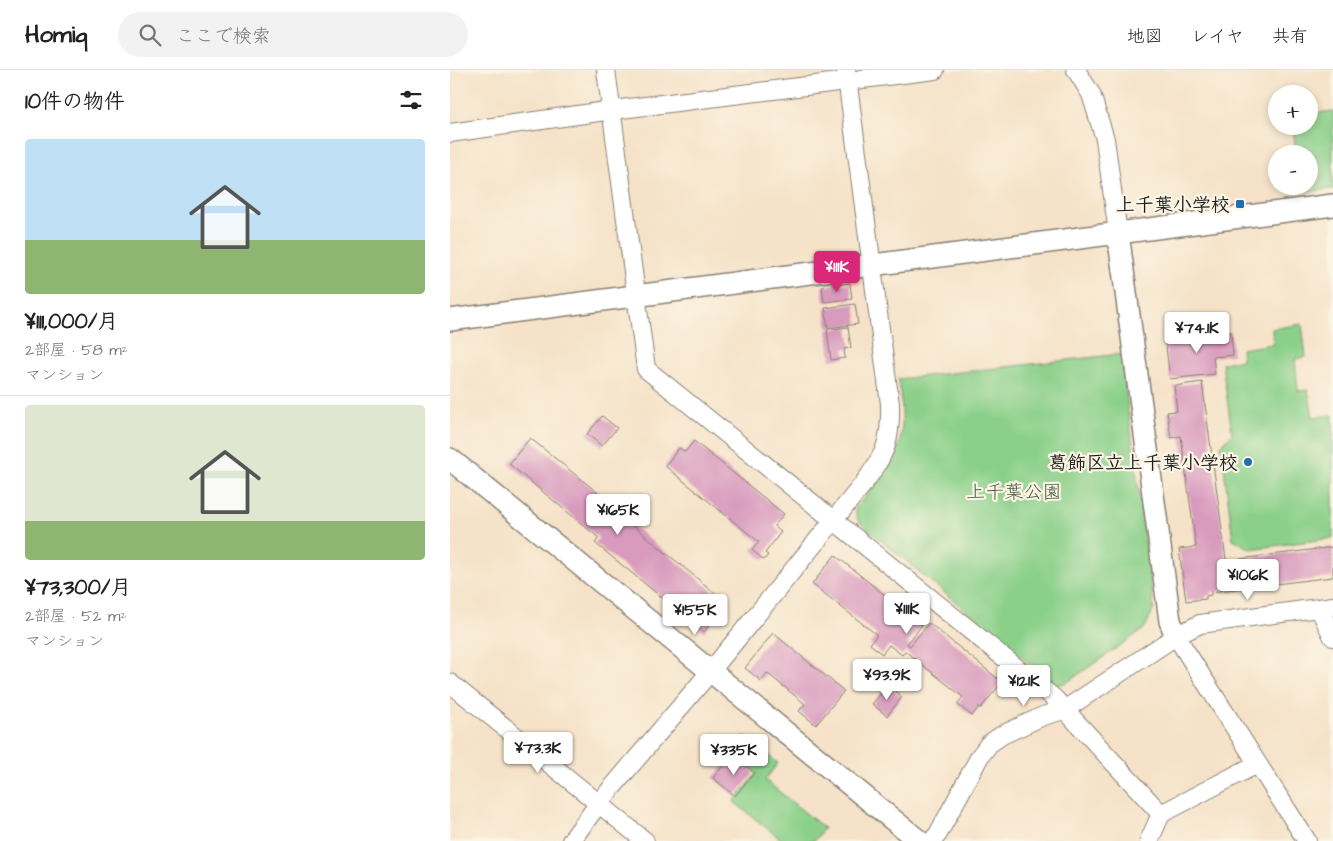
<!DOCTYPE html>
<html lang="ja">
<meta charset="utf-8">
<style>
:root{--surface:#fff;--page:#f2f2f2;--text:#222;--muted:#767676;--line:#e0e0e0;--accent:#db2777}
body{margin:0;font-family:"Architects Daughter","Klee One",sans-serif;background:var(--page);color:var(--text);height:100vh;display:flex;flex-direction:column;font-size:19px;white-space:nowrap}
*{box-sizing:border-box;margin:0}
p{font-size:16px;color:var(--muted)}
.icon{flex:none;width:28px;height:28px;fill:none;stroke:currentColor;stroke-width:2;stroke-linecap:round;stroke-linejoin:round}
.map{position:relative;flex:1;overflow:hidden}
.details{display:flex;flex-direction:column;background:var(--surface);width:450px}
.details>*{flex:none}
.tools{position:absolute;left:818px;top:15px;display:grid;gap:10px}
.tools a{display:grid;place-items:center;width:50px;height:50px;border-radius:50%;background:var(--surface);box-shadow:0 2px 8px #0003;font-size:25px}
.price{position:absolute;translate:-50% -42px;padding:0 11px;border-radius:5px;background:#fff;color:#222;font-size:16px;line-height:32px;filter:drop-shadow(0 1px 2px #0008)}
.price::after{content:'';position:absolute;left:50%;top:30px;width:15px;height:11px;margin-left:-8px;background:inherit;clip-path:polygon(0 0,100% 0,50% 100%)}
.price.active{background:var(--accent);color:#fff}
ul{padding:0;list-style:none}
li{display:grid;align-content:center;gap:10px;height:265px;padding:0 25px}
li+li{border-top:1px solid var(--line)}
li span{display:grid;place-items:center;height:155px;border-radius:5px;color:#555}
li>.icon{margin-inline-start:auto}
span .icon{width:90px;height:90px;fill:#fffc;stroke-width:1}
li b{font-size:21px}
h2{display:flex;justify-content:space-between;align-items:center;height:60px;padding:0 25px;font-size:21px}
header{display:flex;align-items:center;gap:30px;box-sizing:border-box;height:70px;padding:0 25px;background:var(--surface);border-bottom:1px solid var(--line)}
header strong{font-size:24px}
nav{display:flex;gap:28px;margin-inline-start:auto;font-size:18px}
.search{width:350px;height:45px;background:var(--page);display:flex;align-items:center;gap:12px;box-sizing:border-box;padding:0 18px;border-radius:28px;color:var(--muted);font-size:19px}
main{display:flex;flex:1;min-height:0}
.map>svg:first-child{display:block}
</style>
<header>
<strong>Homiq</strong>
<div class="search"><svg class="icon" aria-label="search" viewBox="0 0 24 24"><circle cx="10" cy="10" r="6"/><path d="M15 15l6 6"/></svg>ここで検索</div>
<nav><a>地図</a><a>レイヤ</a><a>共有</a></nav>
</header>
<main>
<section class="details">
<h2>10件の物件<svg class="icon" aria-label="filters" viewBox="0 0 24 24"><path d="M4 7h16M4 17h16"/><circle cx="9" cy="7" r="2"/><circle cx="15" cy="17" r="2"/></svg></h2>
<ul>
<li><span style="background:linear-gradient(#bfe0f5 65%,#8fb573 0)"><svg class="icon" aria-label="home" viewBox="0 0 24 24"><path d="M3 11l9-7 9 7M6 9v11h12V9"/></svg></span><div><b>¥111,000/月</b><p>2部屋 · 58 m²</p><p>マンション</p></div></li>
<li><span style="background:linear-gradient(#dfe7d0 75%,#8fb573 0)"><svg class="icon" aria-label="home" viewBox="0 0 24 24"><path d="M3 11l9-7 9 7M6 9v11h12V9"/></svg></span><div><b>¥73,300/月</b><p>2部屋 · 52 m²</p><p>マンション</p></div></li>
</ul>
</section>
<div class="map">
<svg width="883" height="771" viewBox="0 0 883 771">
<rect width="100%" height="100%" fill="#fcf5e5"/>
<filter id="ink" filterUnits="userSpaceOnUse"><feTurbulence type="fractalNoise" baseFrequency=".02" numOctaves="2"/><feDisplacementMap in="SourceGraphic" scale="10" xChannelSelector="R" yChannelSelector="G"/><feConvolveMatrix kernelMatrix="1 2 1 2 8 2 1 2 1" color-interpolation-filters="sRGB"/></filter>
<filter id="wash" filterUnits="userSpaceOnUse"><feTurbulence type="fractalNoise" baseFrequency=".0096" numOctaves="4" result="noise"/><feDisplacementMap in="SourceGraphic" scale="20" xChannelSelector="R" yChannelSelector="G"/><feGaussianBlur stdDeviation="1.12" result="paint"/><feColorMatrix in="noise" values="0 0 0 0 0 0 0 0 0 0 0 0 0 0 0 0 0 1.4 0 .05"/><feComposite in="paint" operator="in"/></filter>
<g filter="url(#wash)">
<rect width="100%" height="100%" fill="#f5e2c8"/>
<g fill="#8bd08a" stroke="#547653">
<polygon points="883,41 883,119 851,122 850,116 859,116 859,84 846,84 843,56 859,56 859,44"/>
<polygon points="852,254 856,287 845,289 848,321 858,320 863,347 883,345 883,468 800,479 783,469 771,375 782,364 772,293 792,290 791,279 823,274 822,259"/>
<path d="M671 284 704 539 694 559 616 613 605 615 408 451 405 439C415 426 435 406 442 393 456 366 453 338 448 309Z"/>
<polygon points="295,666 328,693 315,710 374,758 364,771 333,771 284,732 307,703 282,682"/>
</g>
<g id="blocks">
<g fill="#d89abd">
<polygon points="400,213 402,229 374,232 372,217"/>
<polygon points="405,234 408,254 378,258 375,238"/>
<polygon points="398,257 401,278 394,279 395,288 381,290 377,260"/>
<polygon points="781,262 783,285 763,287 765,304 720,309 715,269"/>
<polygon points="752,312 779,512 793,510 790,489 883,477 883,507 761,522 761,525 756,526 756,529 736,531 729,479 746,477 731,366 721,368 717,342 727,341 724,316"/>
<polygon points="152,346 167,358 152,376 137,364"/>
<polygon points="80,368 168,439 159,449 165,454 171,446 270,527 261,539 268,544 254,562 145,473 149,468 59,394"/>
<polygon points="244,371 334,444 324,456 331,462 315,483 318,485 314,490 302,480 309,472 215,396 229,378 235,382"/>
<polygon points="385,485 472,555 457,574 460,576 479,553 552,612 531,638 529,637 522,646 507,634 513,627 455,581 452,585 439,575 432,584 420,574 427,565 362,514"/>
<polygon points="323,563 394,621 366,655 349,641 355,634 317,603 311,611 295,598"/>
<polygon points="438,615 452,627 437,646 422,634"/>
<polygon points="282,685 304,703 285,726 263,708"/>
</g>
</g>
</g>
<g filter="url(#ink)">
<use href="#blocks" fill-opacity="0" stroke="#887f72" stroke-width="1"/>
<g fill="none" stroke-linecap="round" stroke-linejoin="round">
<g stroke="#887f72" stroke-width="20">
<g id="minor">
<polyline points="156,0 196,299 604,628 711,744"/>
<polyline points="626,0 641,24 655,69 668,163"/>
<polyline points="0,63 163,40 485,0"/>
<polyline points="869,538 883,567"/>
<polyline points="726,566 857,771"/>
<polyline points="0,613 195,771"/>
<path d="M121 771 149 733 260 602 414 413C436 383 441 371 440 334L396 0"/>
<polyline points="482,771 488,764 530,686 539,674 552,665 593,646 614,640 726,566 750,554 883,536"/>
<polyline points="699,771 711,744 807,694"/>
</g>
</g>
<g stroke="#887f72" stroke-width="24">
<g id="tertiary">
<polyline points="668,163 720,551 726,566"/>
<polyline points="0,250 883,135"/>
<polyline points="0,389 469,771"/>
</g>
</g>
<use href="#minor" stroke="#fff" stroke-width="18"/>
<use href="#tertiary" stroke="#fff" stroke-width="21"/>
</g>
</g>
<g fill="#1f6fb2" stroke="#fcf5e5" stroke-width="2">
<rect x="785" y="129" width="10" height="10" rx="2.5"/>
<circle cx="798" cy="392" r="5"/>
</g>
<g text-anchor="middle" stroke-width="4.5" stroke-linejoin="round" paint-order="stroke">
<g font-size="19" font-weight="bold" fill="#1c1c1c" stroke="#fcf5e5" text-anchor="end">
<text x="780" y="141">上千葉小学校</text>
<text x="788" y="399">葛飾区立上千葉小学校</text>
</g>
<g font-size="19" fill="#435b42" stroke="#fcf5e5">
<text x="564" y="428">上千葉公園</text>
</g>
</g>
</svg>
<div class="tools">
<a>+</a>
<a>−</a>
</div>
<b class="price active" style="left:387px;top:223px">¥111K</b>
<b class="price" style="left:747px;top:284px">¥74.1K</b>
<b class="price" style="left:168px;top:466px">¥165K</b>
<b class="price" style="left:798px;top:531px">¥106K</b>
<b class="price" style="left:457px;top:565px">¥111K</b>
<b class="price" style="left:245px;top:566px">¥155K</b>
<b class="price" style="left:437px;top:631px">¥93.9K</b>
<b class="price" style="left:574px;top:637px">¥121K</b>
<b class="price" style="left:88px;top:704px">¥73.3K</b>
<b class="price" style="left:284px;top:706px">¥335K</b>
</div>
</main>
